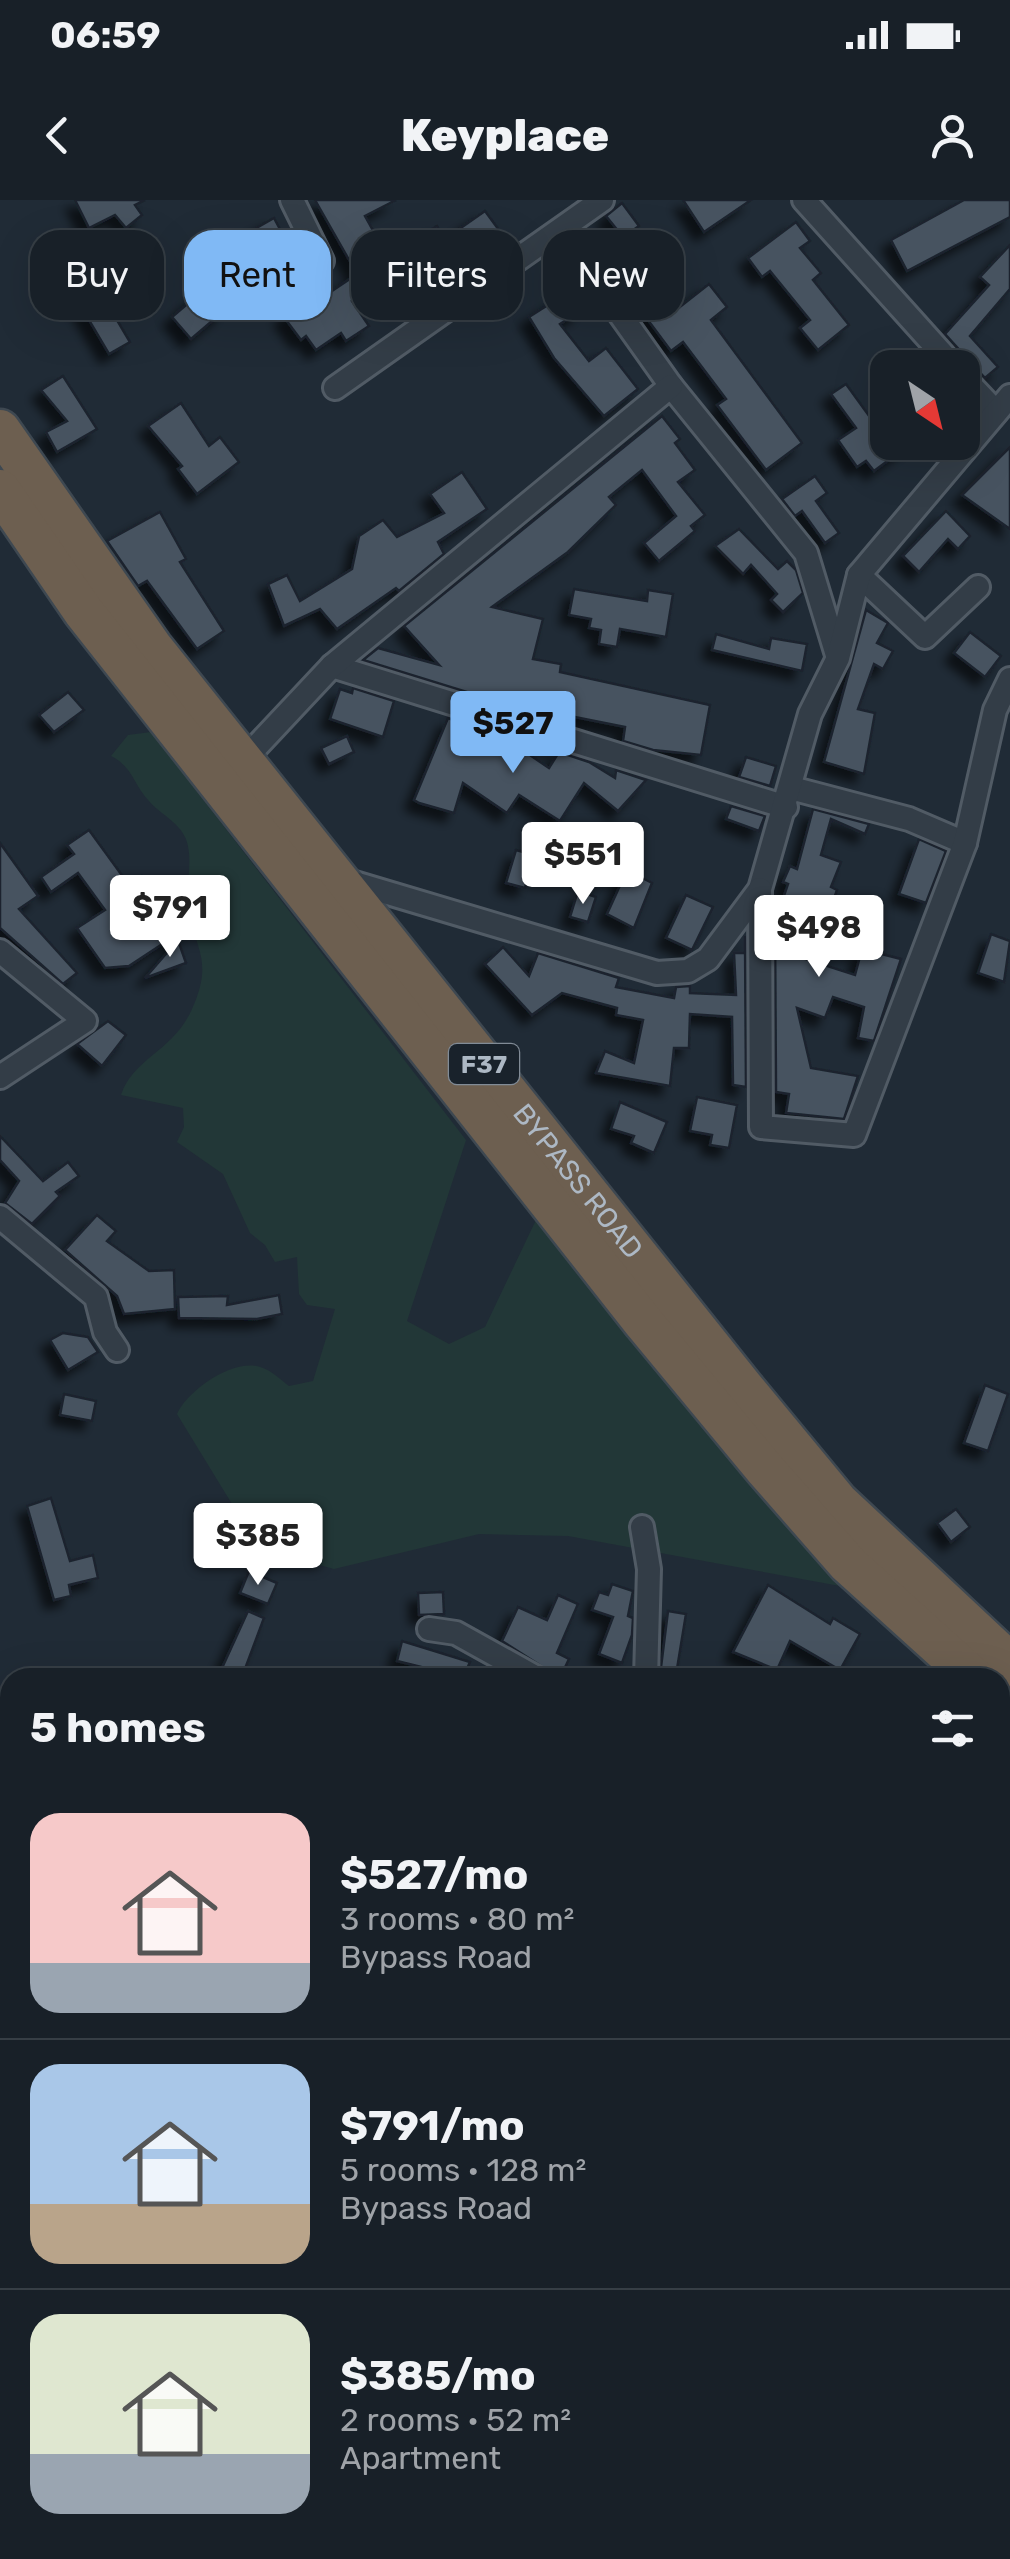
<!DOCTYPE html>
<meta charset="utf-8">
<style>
:root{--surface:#182028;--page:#252d34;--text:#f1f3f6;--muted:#9fa3a8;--line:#363e45;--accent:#80b9f5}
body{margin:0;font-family:Rubik,sans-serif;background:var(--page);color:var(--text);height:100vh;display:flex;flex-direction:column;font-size:38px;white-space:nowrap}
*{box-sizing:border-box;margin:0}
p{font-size:32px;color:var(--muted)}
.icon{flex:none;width:55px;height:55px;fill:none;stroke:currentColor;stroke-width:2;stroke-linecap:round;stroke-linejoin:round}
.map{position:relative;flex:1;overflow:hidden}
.side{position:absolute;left:0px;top:1468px;width:1010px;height:892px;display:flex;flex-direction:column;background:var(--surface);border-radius:30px 30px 0 0;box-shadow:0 10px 40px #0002,0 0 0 2px var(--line)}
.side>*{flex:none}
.guide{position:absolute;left:30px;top:30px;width:950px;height:90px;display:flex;gap:20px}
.needle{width:65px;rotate:145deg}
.buttons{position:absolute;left:870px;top:150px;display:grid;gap:20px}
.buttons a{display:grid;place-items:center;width:110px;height:110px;border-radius:20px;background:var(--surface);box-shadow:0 10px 40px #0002,0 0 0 2px var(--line);font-size:50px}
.price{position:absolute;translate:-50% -85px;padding:0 22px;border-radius:10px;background:#fff;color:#222;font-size:32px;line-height:65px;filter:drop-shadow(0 2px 5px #0008)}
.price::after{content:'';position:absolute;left:50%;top:60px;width:30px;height:22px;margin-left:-15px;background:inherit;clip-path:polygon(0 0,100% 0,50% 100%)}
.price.on{background:var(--accent);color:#111}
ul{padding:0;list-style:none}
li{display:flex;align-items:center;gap:30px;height:250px;padding:0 30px}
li+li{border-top:2px solid var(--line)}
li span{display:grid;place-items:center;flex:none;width:280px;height:200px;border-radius:30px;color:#555}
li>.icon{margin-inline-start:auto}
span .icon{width:120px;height:120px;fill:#fffc;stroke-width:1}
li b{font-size:42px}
h2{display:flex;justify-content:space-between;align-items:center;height:120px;padding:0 30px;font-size:42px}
.tag{padding:0 35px;border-radius:30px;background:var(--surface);box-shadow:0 10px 40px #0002,0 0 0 2px var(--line);font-size:35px;line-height:90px}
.tag.on{background:var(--accent);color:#111}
.status{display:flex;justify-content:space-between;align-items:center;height:70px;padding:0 50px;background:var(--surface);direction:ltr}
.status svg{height:28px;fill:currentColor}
header{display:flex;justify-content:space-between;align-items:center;height:130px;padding:0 30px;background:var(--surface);font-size:45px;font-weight:800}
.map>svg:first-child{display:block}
</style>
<div class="status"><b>06:59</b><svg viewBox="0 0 49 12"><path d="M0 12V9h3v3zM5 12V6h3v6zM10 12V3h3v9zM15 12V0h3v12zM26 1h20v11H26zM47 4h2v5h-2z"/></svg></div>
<header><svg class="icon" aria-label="back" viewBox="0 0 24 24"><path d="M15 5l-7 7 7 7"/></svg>Keyplace<svg class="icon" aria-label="person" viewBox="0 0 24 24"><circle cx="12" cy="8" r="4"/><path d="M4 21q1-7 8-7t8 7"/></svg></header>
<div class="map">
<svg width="1010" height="2359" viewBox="0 0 1010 2359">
<defs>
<filter id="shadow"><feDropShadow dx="-9" dy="9" stdDeviation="5" flood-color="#0009"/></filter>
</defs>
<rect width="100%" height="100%" fill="#202b36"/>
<g fill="#223737">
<path d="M151 532 466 940 407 1121 449 1144 485 1127 536 1020 851 1388 568 1336 479 1334 334 1369 269 1351 235 1309 177 1214C187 1191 235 1156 263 1168 272 1171 281 1180 289 1186L313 1181 335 1109 307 1105 299 1094 297 1057 275 1062 265 1045 250 1033 223 974 177 942 184 927 183 908 121 895C134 857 173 852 192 809 214 760 195 750 188 707 185 684 194 662 186 639 179 622 160 614 149 601 133 584 133 567 111 556L128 535Z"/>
<polygon points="0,1494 10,1497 10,2095 0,2083"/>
<polygon points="1000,1861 1010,1864 1010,2359 161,2359 159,2350 1000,2350"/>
</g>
<g fill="#465360" stroke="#1b242d" stroke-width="2.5" filter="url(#shadow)">
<polygon points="75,0 145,0 135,5 142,15 126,28 115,15 89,28"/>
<polygon points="315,0 396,0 365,16 385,52 391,48 403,65 352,101 369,126 346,141 341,133 316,150 306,136 301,140 283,116 306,99 311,105 357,74"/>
<polygon points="683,0 751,0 704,32"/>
<polygon points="964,0 1010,0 1010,17 907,71 891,40"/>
<polygon points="622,3 639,26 623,37 606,16"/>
<polygon points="485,11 507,41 435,91 407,45 437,26 445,39"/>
<polygon points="274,18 290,48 233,84 217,62 247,40 244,35"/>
<polygon points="796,22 810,41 800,48 821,73 813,80 849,125 818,150 800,128 810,120 770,71 762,77 748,58"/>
<polygon points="627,42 676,110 709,84 727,107 711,120 802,243 766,270 717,205 726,199 683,142 671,151 603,60"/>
<polygon points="1010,45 1010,89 970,136 998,167 985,178 945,134 989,85 980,77"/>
<polygon points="206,88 225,110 191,139 172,117"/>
<polygon points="570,91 582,110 560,124 589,161 606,148 638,189 604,216 554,158 529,117"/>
<polygon points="101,93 130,142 109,154 80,105"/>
<polygon points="63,176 97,229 57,252 46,232 67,221 41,190"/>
<polygon points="846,184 888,242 913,242 874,271 866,261 857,267 838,240 856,228 831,194"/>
<polygon points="181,203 209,246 220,237 239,262 197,294 178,269 182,266 148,226"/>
<polygon points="662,216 680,239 675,243 695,270 678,282 705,315 691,326 695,331 659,361 644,343 676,316 642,270 609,297 616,305 568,352 492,407 543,419 533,459 561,464 560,472 710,505 701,555 653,550 623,541 625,527 499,502 363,460 378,448 439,465 404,426"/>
<polygon points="1010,247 1010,329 962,295"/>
<polygon points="462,272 487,309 438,342 444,354 399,391 396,388 337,429 320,409 284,426 268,384 287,375 300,401 352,369 359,336 383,320 397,337 444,313 430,294"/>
<polygon points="815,276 827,293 816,301 839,333 825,343 802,311 795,316 782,299"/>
<polygon points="946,311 970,336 958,349 948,339 919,372 903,356"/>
<polygon points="160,312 186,359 180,362 224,431 197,449 147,381 138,386 107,341"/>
<polygon points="739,329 778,369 787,361 796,370 803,393 783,412 771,400 777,394 751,365 743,374 715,346"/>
<polygon points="574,389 647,401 648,390 673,394 666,437 620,429 617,447 599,444 601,430 589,428 591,419 569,415"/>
<polygon points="866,410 888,423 877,443 893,451 883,469 874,464 858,509 875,513 864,574 824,562"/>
<polygon points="970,432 1001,456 985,477 954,453"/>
<polygon points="716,434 769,449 771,438 807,444 802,471 712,450"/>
<polygon points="353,488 394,501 383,537 330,519 340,489 352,493"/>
<polygon points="68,492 84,510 54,532 39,515"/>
<polygon points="448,518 495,535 491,545 516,562 524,551 549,568 559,552 589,562 615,578 616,570 646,580 618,611 584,583 560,621 519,595 507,613 463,583 454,613 419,603 414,600"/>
<polygon points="347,536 354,552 329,564 321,548"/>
<polygon points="746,557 776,566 770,586 739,577"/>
<polygon points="731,606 765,616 759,631 726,619"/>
<polygon points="813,609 869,624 865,634 831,619 821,655 841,662 831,687 837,690 825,725 808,720 796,756 855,775 862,749 901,759 874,841 858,838 864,807 833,797 825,818 797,808 811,868 858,876 844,919 786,913 789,894 776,892 775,722 788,684 783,682 790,666 797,669"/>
<polygon points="89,630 129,685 142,676 162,704 173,699 179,720 172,724 176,735 129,766 105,768 77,728 105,710 78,673 51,692 41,677 74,654 67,645"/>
<polygon points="919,639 946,651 926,703 899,694"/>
<polygon points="0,643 38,696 19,709 77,773 63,784 0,728"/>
<polygon points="516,650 534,655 525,688 506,683"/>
<polygon points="627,670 652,683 634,728 607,714"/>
<polygon points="578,691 596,697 588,722 570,717"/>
<polygon points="686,695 713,707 692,750 666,738"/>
<polygon points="991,734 1010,741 1004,782 978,773"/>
<polygon points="745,736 746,887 733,885 732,817 690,814 689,848 674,848 670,886 596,873 605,851 634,863 643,820 616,815 617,808 562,793 532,815 485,764 503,747 529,776 538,753 619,778 616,787 674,798 676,787 690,786 690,793 736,795 734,753 745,753"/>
<polygon points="178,740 186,763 145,778"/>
<polygon points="108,821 126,835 102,866 77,844"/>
<polygon points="697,897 737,905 729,948 710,945 712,935 690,931"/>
<polygon points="620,902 667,922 654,953 631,943 634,936 611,929"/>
<polygon points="0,936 43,981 68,962 79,976 56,992 60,996 32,1024 5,1003 19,981 0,960"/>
<polygon points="97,1015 116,1031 107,1041 149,1071 174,1070 175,1109 124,1114 117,1096 65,1050"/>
<polygon points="279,1095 282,1114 257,1119 179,1118 178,1097 228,1096 227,1105"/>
<polygon points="63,1133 88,1137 98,1152 68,1170 50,1140"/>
<polygon points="985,1185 1008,1194 988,1251 964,1243"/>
<polygon points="64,1194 96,1201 92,1221 60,1215"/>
<polygon points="51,1298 70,1361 93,1355 98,1378 69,1385 71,1396 54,1400 27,1306"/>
<polygon points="956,1309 970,1327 951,1342 937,1323"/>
<polygon points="249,1371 277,1383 268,1404 240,1393"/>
<polygon points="612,1384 633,1391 628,1416 633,1418 632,1435 622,1463 599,1454 613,1417 592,1410 599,1392 608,1395"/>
<polygon points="768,1385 830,1424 833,1418 860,1434 840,1470 790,1441 777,1470 733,1452"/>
<polygon points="443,1392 444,1414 419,1415 418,1393"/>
<polygon points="558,1395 578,1404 557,1453 569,1459 560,1478 502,1441 518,1407 547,1420"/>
<polygon points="248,1411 264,1418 242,1477 222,1468"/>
<polygon points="668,1411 686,1414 677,1469 661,1467"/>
<polygon points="402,1441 470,1462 463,1478 435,1478 438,1471 397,1461"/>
</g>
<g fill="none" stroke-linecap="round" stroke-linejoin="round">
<g stroke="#515b65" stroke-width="28">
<g id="street">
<polyline points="292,0 322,61"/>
<polyline points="804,0 955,168"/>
<polyline points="561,31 671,186 806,353 837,455"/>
<polyline points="962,176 996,212"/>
<polyline points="335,188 602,0"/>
<polyline points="859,375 925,437 978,387"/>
<polyline points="332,466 786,607"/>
<polyline points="242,562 332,466 671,186"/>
<polyline points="791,588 909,619 965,643"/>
<polyline points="341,679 657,773 688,771 708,759 760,689 810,514 838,458 859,375 1010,196"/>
<polyline points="760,689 761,927 854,935 965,643 995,510 1010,479"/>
<polyline points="0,751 85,821 0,877"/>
<polyline points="0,1017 96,1097 105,1132 117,1150"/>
<polyline points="642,1327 649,1369 646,1478"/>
<polyline points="429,1429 456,1433 537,1478"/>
<polyline points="0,1531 10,1534"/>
<polyline points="1000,1650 1010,1653"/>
<polyline points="1000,1842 1010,1846"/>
</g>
</g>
<g stroke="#3e4851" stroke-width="45">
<g id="highway">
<path id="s1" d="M0 230 152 447 743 1187 838 1302 1010 1463"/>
<polyline points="0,290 83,411 644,1123 764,1268 848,1364 974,1478"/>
<polyline points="1000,1498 1010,1505"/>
</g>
</g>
<use href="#street" stroke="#333d47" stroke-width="22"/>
<use href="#highway" stroke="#6d5f50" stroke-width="40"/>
</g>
<g text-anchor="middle" stroke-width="8" stroke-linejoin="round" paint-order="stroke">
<rect fill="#19222b" stroke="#818b96" stroke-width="2.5" x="449" y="844" width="70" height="40" rx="8"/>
<g font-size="25" font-weight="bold" fill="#adb8c4">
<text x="484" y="873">F37</text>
</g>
<g font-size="28" fill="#adb8c4" stroke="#19222b">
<text dy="10" stroke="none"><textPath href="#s1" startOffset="948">BYPASS ROAD</textPath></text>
</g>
</g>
</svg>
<div class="buttons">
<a><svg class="needle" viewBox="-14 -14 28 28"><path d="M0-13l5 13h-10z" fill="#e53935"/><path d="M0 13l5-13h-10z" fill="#9fa3a8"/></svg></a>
</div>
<b class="price on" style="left:513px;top:576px">$527</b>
<b class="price" style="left:583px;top:707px">$551</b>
<b class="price" style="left:170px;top:760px">$791</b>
<b class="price" style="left:819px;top:780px">$498</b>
<b class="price" style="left:258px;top:1388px">$385</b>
<div class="guide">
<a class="tag">Buy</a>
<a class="tag on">Rent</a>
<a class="tag">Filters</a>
<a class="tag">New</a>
</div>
<section class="side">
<h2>5 homes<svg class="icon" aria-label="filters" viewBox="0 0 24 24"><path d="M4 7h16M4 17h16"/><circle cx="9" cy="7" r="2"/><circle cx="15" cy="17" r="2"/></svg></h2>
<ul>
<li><span style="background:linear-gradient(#f6c9c9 75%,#9aa5b1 0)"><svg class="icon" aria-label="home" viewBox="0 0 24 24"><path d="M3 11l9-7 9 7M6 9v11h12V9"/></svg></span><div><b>$527/mo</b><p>3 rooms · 80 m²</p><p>Bypass Road</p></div></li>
<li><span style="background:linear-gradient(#a9c7e8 70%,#b9a48a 0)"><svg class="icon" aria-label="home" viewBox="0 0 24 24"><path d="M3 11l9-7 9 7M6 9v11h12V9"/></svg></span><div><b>$791/mo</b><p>5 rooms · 128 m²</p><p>Bypass Road</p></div></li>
<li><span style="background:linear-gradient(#dfe7d0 70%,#9aa5b1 0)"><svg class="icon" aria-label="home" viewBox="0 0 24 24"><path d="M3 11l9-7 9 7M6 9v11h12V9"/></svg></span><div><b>$385/mo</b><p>2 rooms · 52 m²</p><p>Apartment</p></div></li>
</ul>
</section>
</div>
